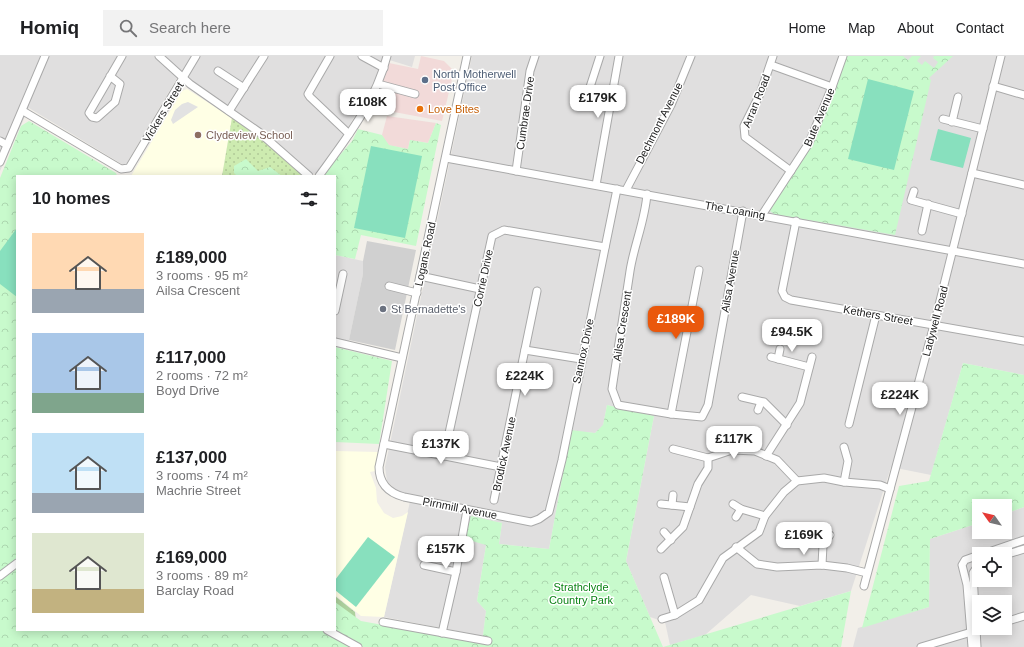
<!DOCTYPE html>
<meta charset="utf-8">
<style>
:root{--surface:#fff;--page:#f2f2f2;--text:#202124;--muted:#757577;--line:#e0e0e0;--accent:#ea580c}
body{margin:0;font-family:Arial,sans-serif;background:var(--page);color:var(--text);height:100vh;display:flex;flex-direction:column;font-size:15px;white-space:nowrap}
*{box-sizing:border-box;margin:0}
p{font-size:13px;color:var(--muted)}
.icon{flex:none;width:22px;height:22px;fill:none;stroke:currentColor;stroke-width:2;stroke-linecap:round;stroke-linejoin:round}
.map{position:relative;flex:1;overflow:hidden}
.details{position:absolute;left:16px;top:119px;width:320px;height:456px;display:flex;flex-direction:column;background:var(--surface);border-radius:0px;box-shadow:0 2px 10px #0003}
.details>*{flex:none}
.needle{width:26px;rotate:304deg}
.controls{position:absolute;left:972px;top:443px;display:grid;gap:8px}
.controls a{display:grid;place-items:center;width:40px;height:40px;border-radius:0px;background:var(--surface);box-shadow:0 2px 10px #0003;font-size:20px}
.price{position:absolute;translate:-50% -34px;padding:0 9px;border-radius:8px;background:#fff;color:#222;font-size:13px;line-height:26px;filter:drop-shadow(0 1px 2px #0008)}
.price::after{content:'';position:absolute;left:50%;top:24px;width:12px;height:9px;margin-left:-6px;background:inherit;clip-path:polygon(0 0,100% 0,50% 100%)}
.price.active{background:var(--accent);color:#fff}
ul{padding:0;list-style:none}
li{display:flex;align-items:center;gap:12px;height:100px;padding:0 16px}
li span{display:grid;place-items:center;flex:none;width:112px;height:80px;border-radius:0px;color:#555}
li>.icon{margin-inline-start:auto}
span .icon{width:48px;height:48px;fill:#fffc;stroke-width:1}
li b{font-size:17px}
h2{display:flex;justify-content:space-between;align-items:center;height:48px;padding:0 16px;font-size:17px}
header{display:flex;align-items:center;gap:24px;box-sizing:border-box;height:56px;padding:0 20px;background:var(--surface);border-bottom:1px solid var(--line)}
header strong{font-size:19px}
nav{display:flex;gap:22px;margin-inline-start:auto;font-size:14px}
.search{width:280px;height:36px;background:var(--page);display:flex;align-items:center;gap:10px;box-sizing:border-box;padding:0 14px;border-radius:0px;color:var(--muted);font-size:15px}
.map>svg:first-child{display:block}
</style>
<header>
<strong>Homiq</strong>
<div class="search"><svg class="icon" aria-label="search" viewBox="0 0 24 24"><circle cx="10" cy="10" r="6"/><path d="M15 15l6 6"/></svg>Search here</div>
<nav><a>Home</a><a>Map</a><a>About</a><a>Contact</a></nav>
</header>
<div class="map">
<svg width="1024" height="591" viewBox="0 0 1024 591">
<defs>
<pattern id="grass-dots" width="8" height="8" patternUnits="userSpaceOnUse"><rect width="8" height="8" fill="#cdebb0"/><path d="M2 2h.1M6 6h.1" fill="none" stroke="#b0c997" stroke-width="1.8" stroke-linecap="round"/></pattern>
<pattern id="forest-crowns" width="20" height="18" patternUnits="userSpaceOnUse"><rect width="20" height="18" fill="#add19e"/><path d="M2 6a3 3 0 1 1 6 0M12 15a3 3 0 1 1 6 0" fill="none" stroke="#95b388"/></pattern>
<pattern id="park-crowns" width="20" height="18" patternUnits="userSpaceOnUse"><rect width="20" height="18" fill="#c8facc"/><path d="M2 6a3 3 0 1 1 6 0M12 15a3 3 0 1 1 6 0" fill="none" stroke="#acd6af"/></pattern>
</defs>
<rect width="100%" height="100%" fill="#f2efe9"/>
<g fill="#e0dfdf" fill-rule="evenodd">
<polygon points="0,0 415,0 412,11 383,2 377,20 348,72 319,117 312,118 266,76 180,17 125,110 29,52 0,115"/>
<polygon points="472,0 1024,0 1024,319 963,307 931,419 891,411 851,535 800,550 751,539 705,579 670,589 665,566 650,561 626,505 654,360 607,349 603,370 595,377 571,375 549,493 499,488 502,467 471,461 486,489 477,545 486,555 483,580 384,561 411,441 397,435 387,425 385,411"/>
<polygon points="335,199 363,205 363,218 347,294 335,291"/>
<path d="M1024 451V591H853L858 572 929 551 930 483 979 467V476H1005V458ZM979 498H1005V524H979ZM979 546H1005V572H979Z"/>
</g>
<g fill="#f2dad9">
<polygon points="421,0 444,5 454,15 442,65 378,53 382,25 389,7 418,13"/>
<polygon points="387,60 436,67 428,87 410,84 408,93 387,89 382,79"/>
</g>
<g fill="#ffffe5">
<polygon points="187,33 232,62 222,120 131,120 182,35"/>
<polygon points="335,395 379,396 375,415 370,416 376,432 377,446 384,457 393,462 402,460 408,456 384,561 361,560 335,539"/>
</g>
<polygon fill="#d0d0d0" points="367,185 416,194 395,294 349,284 363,218 363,205"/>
<polygon fill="url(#grass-dots)" points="232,62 258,78 305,120 222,120"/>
<polygon fill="url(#forest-crowns)" points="335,540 355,556 356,566 335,561"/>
<g fill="url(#park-crowns)">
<polygon points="845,0 903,0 908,4 912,0 921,0 917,5 922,9 925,5 934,12 938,6 933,2 934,0 953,0 929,22 931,24 895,179 774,158 770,155 799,108"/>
<polygon points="29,65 116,117 117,120 17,120 17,574 335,574 335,546 361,565 482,587 486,555 477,545 486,489 465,483 471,460 502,467 499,488 549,493 571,374 595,377 603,369 607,349 654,360 626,505 663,591 0,591 0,122 21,70"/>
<polygon points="436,67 441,69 416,190 361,179 355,203 335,199 335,120 322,120 352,85 358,73 382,79 389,89 408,93 410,84 428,87"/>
<polygon points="246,103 258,115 270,111 282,120 237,120 234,117 234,110"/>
<polygon points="335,291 392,305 379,388 335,386"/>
<polygon points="963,307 1024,319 1024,451 1005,458 1005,450 979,450 979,467 930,483 929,551 862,572 899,430 929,425"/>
<polygon points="851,535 841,591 663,591"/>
</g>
<g fill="#88e0be">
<polygon points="868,23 914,35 894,114 848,103"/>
<polygon points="938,73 971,82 963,112 930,104"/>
<polygon points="371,90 422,100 405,182 354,172"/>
<polygon points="17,172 17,241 0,228 0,195"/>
<polygon points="368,481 395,501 356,551 335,534 335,524"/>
</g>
<polygon fill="#e2e2e2" points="188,46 198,51 173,68 171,64 175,54 182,48"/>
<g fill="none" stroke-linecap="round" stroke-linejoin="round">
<g stroke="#a9a9a9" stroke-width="9">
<g id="minor">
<polyline points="159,0 190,28 259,76 309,120"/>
<polyline points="330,0 308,38 310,41 349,78"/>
<polyline points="362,0 384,12"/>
<path d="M467 0 379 411C379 428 389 437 404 441L531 466 539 463 549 456 562 404 617 133"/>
<polyline points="600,0 590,31 591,35 596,38 612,41"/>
<polyline points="773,0 760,38 744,70 745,81 791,115"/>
<polyline points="771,9 832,31"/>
<polyline points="218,15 244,32"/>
<polyline points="110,20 120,28 115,46 97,62 92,61 89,57 122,0"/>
<polyline points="378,28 415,38"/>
<polyline points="993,30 1024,39"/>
<polyline points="23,55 121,113 129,112 196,0"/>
<polyline points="229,55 264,0"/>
<polyline points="943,63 983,73"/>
<polyline points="952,66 958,41"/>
<polyline points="0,85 7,89"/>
<polyline points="446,102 1024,208"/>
<polyline points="0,106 45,0"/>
<polyline points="516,115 530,15 535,0"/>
<polyline points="972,117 1024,129"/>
<path d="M319 120C346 83 376 45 387 0"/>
<polyline points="596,129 619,0"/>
<polyline points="626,134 671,49 691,0"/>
<polyline points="914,135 911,144 962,158"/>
<path d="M647 138C645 165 634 189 630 215 624 254 618 294 612 333L618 349 671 358 702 361 708 349 743 155"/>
<polyline points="762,159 809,87 832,31 843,0"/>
<polyline points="796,165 782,235 785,241 791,244 1024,285"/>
<polyline points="922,175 928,148"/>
<polyline points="420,220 480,233"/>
<polyline points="389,230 417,237"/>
<polyline points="335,255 343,218"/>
<polyline points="335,286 402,302"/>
<polyline points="525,294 581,303"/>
<polyline points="771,301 809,311"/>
<polyline points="778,303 780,293"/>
<polyline points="742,341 764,346 787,369"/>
<polyline points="758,354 761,346"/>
<polyline points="671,358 699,214"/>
<polyline points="849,368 876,259"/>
<polyline points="384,388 501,411"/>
<polyline points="844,391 848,405 844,426"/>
<polyline points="673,393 708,402 732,394 755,395 777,404 797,425"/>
<polyline points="444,400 492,180 504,174 605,191"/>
<polyline points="766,400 800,347 812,301"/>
<polyline points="494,444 537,235"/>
<polyline points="661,448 690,451"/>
<polyline points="733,448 741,453 765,460"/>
<polyline points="672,449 673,439"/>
<polyline points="736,461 741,453"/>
<polyline points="664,476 671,484"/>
<polyline points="736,491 757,508 777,511 822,509 847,512 867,517"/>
<polyline points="661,493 683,471 698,428 708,412 708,402"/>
<polyline points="983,498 1024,484"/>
<polyline points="1005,499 1024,493"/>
<polyline points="424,509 456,516"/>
<polyline points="822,509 823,489 830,479"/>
<polyline points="0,520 17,507"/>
<polyline points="664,521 675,559"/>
<polyline points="864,530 934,269 1001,0"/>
<polyline points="662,563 675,559 699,544 723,502 759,476 765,460 784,436 797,425 824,422 844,426 880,429 890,433"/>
<polyline points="383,566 488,585"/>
<polyline points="1005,566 1024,560"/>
<polyline points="327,574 358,591"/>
<polyline points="442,577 456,516 467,454"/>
<polyline points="921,591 985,572"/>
<polyline points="972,591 967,529 962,509 965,504 979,499"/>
<polyline points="977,591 973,517 979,508"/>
</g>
</g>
<use href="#minor" stroke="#fff" stroke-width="7"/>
</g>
<circle fill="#5c6f8a" stroke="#fff" stroke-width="1.5" cx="425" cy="24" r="4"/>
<circle fill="#e8710a" stroke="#fff" stroke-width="1.5" cx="420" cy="53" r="4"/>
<circle fill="#8d6e63" stroke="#fff" stroke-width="1.5" cx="198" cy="79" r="4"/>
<circle fill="#6b7280" stroke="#fff" stroke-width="1.5" cx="383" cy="253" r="4"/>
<g text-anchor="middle" stroke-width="3" stroke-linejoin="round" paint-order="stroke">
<g font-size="11" fill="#4e5e75" stroke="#fff" text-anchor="start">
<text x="433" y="22">North Motherwell<tspan x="433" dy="13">Post Office</tspan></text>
</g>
<g font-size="11" fill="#222" stroke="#fff">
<text transform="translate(756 45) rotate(-68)" y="4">Arran Road</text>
<text transform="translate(163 56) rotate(-59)" y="4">Vickers Street</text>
<text transform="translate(525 57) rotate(-82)" y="4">Cumbrae Drive</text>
<text transform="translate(819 61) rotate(-67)" y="4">Bute Avenue</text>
<text transform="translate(659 67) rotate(-63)" y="4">Dechmont Avenue</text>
<text transform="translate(735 154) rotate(10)" y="4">The Loaning</text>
<text transform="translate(425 198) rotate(-78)" y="4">Logans Road</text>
<text transform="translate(483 222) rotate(-78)" y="4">Corrie Drive</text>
<text transform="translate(730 225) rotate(-80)" y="4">Ailsa Avenue</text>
<text transform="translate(878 259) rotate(10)" y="4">Kethers Street</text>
<text transform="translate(935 265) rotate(-75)" y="4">Ladywell Road</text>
<text transform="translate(622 270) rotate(-81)" y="4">Ailsa Crescent</text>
<text transform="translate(583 295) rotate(-78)" y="4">Sannox Drive</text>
<text transform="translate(504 398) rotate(-78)" y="4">Brodick Avenue</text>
<text transform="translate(460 452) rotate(11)" y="4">Pirnmill Avenue</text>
</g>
<g font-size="11" fill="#c56008" stroke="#fff" text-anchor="start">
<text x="428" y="57">Love Bites</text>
</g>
<g font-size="11" fill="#785e54" stroke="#fff" text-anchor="start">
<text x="206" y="83">Clydeview School</text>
</g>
<g font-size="11" fill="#5b616d" stroke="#fff" text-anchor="start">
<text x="391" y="257">St Bernadette's</text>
</g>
<g font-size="11" fill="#0c8416" stroke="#fff">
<text x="581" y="535">Strathclyde<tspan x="581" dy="13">Country Park</tspan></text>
</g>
</g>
</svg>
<div class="controls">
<a><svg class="needle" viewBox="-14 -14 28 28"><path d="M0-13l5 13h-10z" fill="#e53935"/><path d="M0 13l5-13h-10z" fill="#757577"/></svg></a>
<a><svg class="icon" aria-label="locate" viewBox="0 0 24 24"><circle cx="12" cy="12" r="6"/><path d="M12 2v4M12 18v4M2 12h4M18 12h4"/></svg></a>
<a><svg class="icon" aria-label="layers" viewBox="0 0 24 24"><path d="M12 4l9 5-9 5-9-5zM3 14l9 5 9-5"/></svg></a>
</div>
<b class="price" style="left:598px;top:63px">£179K</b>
<b class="price" style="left:368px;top:67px">£108K</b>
<b class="price active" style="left:676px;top:284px">£189K</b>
<b class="price" style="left:792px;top:297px">£94.5K</b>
<b class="price" style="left:525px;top:341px">£224K</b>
<b class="price" style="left:900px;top:360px">£224K</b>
<b class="price" style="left:734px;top:404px">£117K</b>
<b class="price" style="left:441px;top:409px">£137K</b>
<b class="price" style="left:804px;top:500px">£169K</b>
<b class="price" style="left:446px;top:514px">£157K</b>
<section class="details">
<h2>10 homes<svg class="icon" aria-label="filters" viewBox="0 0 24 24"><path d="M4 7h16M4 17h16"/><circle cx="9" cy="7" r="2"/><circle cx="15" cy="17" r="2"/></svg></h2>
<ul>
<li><span style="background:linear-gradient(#ffd9b3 70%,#9aa5b1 0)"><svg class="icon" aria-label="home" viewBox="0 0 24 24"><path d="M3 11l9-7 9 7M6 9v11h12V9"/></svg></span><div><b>£189,000</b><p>3 rooms · 95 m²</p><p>Ailsa Crescent</p></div></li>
<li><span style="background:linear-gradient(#a9c7e8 75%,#7fa58c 0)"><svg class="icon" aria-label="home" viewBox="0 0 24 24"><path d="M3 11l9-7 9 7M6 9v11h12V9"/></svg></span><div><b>£117,000</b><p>2 rooms · 72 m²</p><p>Boyd Drive</p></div></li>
<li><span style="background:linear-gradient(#bfe0f5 75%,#9aa5b1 0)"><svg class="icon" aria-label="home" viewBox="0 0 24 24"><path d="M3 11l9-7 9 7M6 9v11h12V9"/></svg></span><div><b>£137,000</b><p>3 rooms · 74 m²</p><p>Machrie Street</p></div></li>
<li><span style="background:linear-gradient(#dfe7d0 70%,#c2b280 0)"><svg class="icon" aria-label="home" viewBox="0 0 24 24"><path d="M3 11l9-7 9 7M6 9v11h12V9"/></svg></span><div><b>£169,000</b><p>3 rooms · 89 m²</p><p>Barclay Road</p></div></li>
</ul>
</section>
</div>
